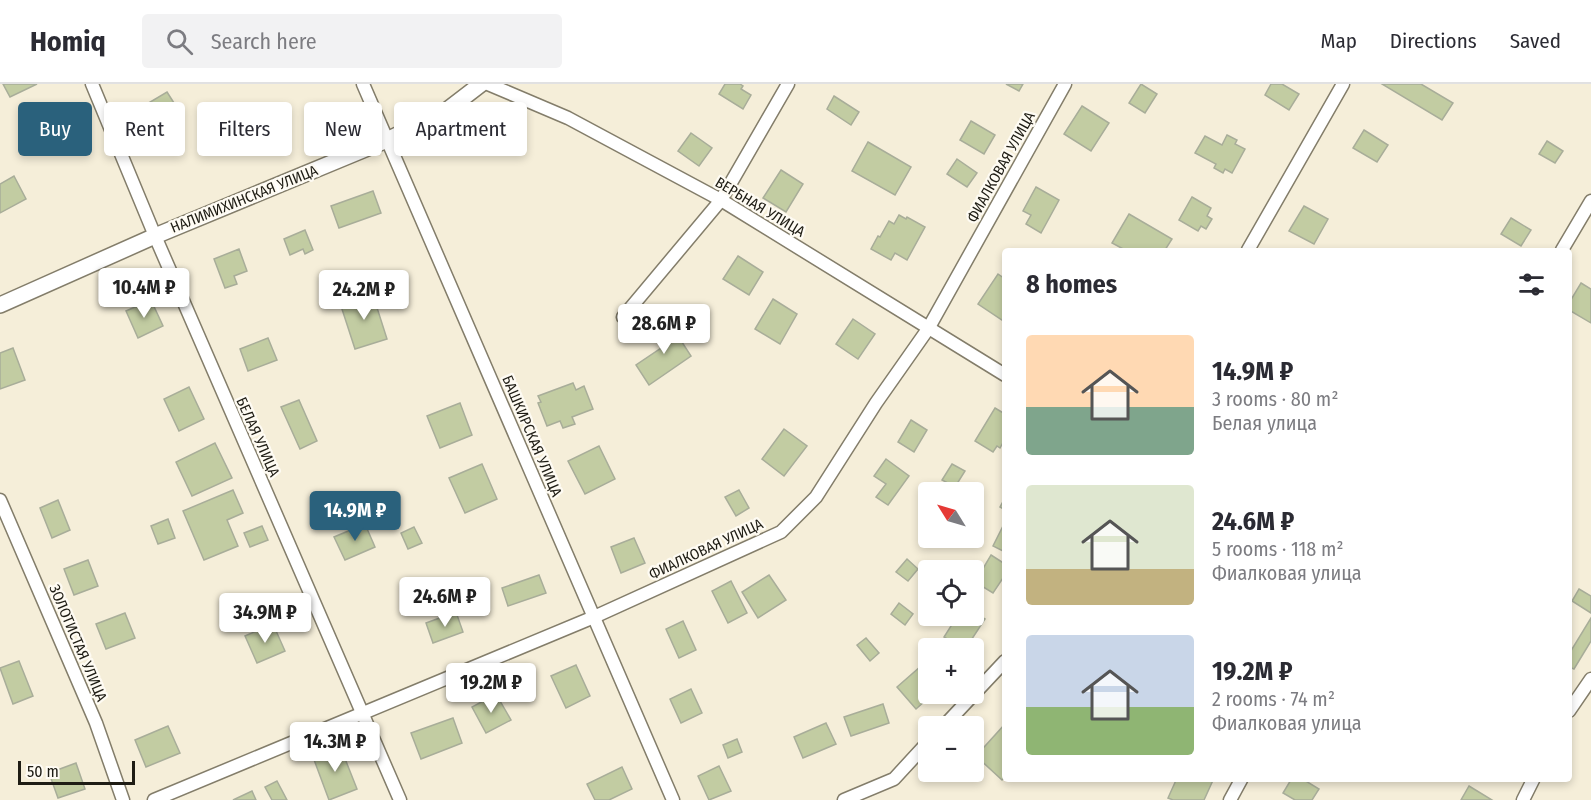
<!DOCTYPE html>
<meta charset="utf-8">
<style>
:root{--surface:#fff;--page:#f2f2f3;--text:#2b2b33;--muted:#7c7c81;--line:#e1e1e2;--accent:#2a617c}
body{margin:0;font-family:"Fira Sans Condensed",sans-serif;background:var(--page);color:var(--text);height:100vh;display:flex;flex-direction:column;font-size:22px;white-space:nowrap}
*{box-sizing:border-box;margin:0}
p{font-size:20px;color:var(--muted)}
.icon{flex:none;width:33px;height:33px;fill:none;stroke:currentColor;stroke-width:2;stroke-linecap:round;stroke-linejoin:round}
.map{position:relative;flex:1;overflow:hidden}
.details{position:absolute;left:1002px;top:164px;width:570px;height:534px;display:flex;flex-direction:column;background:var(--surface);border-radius:6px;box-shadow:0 3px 9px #0003}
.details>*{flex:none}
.top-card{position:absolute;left:18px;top:18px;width:570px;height:54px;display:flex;gap:12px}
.needle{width:39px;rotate:307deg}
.tools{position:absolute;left:918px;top:398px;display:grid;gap:12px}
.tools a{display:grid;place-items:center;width:66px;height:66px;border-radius:6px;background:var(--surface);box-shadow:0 3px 9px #0003;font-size:30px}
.scale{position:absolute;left:18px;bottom:15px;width:117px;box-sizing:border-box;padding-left:6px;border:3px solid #1e1c14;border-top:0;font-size:16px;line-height:21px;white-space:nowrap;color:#1e1c14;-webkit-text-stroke:4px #fefbf3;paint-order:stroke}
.price{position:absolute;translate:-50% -51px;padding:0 14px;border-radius:6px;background:#fff;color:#222;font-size:20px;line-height:39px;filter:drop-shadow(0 2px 3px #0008)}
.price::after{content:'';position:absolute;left:50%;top:36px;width:18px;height:14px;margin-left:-9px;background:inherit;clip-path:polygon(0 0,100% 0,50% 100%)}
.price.selected{background:var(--accent);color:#fff}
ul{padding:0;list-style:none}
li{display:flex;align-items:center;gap:18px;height:150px;padding:0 24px}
li span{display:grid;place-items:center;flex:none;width:168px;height:120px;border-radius:6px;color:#555}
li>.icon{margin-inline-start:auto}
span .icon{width:72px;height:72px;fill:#fffc;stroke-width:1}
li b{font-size:26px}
h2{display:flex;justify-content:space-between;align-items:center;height:72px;padding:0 24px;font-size:26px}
.tag{padding:0 21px;border-radius:6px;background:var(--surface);box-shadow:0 3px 9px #0003;font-size:21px;line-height:54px}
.tag.selected{background:var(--accent);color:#fff}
header{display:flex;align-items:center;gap:36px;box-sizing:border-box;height:84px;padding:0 30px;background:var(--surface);border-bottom:2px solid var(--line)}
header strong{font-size:28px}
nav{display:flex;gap:33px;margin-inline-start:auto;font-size:21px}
.search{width:420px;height:54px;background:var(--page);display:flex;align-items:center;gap:15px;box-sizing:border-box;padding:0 21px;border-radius:6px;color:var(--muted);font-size:22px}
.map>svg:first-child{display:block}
</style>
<header>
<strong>Homiq</strong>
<div class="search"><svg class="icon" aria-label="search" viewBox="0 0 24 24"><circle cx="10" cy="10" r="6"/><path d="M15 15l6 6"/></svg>Search here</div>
<nav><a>Map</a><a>Directions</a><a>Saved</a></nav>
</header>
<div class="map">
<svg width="1591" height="716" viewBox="0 0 1591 716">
<rect width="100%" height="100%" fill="#f5eed9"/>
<g fill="#c2cca2" stroke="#a8ad99" stroke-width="1.5">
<polygon points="3,0 37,0 10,13"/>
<polygon points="725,0 740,0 743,2 741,5 751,11 743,25 719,10"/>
<polygon points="1006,0 1023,0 1019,7"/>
<polygon points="1141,0 1157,10 1145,29 1129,19"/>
<polygon points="1271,0 1282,0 1299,10 1289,26 1265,11"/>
<polygon points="1382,0 1421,0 1453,19 1442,36"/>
<polygon points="167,8 181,30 149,49 135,27"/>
<polygon points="834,12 859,28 851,41 827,25"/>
<polygon points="1082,22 1109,39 1091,67 1064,50"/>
<polygon points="971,37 995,51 984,70 960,56"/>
<polygon points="1364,46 1388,61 1377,78 1353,64"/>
<polygon points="691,49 712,64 699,82 678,67"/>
<polygon points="1227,51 1237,56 1235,60 1245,65 1232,89 1225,85 1223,89 1214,84 1216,80 1195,69 1205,52 1222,61"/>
<polygon points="1547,57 1563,67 1555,79 1539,70"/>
<polygon points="868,58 911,83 895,111 852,87"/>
<polygon points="957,75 977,89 967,103 947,90"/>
<polygon points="781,86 803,100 786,128 763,114"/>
<polygon points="14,92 26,115 0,129 0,100"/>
<polygon points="1036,103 1059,116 1041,149 1026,140 1031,131 1023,127"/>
<polygon points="373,107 381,129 339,144 331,122"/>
<polygon points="1192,113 1211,124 1207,132 1212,135 1206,145 1201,142 1198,147 1179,136"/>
<polygon points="1304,122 1328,135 1314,160 1289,147"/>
<polygon points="1129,130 1172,155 1165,166 1125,166 1112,159"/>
<polygon points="899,131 906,135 907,133 925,143 907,176 895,169 891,176 871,165 878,152 880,153 889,137 894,140"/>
<polygon points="1511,134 1531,146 1521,162 1501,150"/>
<polygon points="305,146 313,166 305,170 303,165 290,171 284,155"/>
<polygon points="239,165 247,187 234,192 237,200 225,204 214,175"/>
<polygon points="738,172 763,188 749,211 723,195"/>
<polygon points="998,190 1005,195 1005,238 978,220"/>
<polygon points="1581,199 1591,205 1591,239 1569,226 1569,219"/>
<polygon points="372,208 387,255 355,265 340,219"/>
<polygon points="773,215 797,230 780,260 755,245"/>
<polygon points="151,216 163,242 138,254 126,227"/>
<polygon points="853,235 875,250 858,275 836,260"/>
<polygon points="669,238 691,272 649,301 636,281 664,262 654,247"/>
<polygon points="268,254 277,276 248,287 240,265"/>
<polygon points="13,264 25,296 0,305 0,269"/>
<polygon points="573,299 576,306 584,302 593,325 572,333 575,340 563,344 560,337 547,342 538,319 541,318 538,312"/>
<polygon points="189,303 204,335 179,347 164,315"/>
<polygon points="299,316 317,357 300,365 281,323"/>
<polygon points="460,319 472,351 440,364 427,332"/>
<polygon points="995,324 1005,330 1005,355 1000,364 997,362 993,368 975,357"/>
<polygon points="911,336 927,346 914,368 898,358"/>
<polygon points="784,345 807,362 784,392 762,375"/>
<polygon points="215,359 232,394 192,412 176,378"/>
<polygon points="599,362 615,395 585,410 568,377"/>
<polygon points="886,375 909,392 888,421 876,413 886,400 874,392"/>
<polygon points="482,380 497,415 465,429 449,394"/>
<polygon points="952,380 965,387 955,403 942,396"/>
<polygon points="233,406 243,429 227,436 238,462 204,476 183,427"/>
<polygon points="739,406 749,424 736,432 725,413"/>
<polygon points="1005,414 1005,426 1000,423"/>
<polygon points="58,416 70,446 52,454 40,424"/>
<polygon points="168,435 175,454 158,460 151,442"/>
<polygon points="365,440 375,463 345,476 334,453"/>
<polygon points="1004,440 1005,440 1005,468 993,462"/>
<polygon points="262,442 268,456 250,463 244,449"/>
<polygon points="414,443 422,459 408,465 401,449"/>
<polygon points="634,454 645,479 621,489 611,463"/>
<polygon points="991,471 1005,480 1005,491 993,509 975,498"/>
<polygon points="907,475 918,485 908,497 896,488"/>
<polygon points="88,476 98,502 74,511 64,485"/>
<polygon points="539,491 546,509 508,522 502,504"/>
<polygon points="769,491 786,516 758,534 742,508"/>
<polygon points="731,497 747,529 728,539 712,507"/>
<polygon points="1579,505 1591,512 1591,529 1572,517"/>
<polygon points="899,519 913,530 905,541 891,530"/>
<polygon points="456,528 463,548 433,559 426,539"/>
<polygon points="974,528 985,535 966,564 961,564 944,553 958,531 974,531"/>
<polygon points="125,529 135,554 106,565 96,540"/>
<polygon points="1591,534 1591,557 1574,585 1569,583 1569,570"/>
<polygon points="683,537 696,566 679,574 666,545"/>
<polygon points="273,540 285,567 257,579 245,552"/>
<polygon points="866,554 879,569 870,577 857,561"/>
<polygon points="928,576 928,609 934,609 916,625 897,603"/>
<polygon points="19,577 33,612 13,620 0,584"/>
<polygon points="576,581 590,612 566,624 551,592"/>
<polygon points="691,605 702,629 681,639 670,615"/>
<polygon points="496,610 511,636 486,649 472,623"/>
<polygon points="883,620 889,639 851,652 844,633"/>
<polygon points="453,634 462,659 421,675 411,649"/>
<polygon points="826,639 836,660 803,674 794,653"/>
<polygon points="1005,640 1005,693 1002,696 976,672"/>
<polygon points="168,642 180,669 146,683 135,656"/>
<polygon points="737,655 742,668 728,674 723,661"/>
<polygon points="340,662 357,705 329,716 313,673"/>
<polygon points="76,679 85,705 58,714 49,689"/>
<polygon points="719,682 731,707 709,716 698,692"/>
<polygon points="622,683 632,705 609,716 595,716 587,700"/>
<polygon points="1177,694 1214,694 1204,716 1173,716 1168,714"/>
<polygon points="1292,694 1301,694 1319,705 1312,716 1295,716 1283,709"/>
<polygon points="277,697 287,716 272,716 265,703"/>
<polygon points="1469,702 1492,716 1461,716"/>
<polygon points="252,707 256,716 233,716"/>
</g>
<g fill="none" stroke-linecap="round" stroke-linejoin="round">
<g stroke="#837d6a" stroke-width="15">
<g id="minor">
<polyline points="92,0 155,152 400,716"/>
<polyline points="363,0 673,716"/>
<polyline points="488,0 568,34 721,116 1005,291"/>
<polyline points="1248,166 1343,0"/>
<polyline points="1562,166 1591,117"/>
<polyline points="623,233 721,116 788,0"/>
<polyline points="0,416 96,639 123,716"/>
<polyline points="1569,627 1591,595"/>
<polyline points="944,642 1005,577"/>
<polyline points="154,716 594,533 781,448 816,413 876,319 928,245 1065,0"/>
<polyline points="844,716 894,695 928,658"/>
<polyline points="1230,716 1242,694"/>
<polyline points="1523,716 1534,694"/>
</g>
</g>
<g stroke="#837d6a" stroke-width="18">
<polyline id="tertiary" points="0,221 155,152 387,56 446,27 481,0"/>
</g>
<use href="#minor" stroke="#fff" stroke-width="12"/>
<use href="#tertiary" stroke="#fff" stroke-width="15"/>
</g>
<g text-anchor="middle" stroke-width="4.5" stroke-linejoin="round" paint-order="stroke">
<g font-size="15" fill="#1e1c14" stroke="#fefbf3">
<text transform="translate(1001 83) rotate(-61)" y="5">ФИАЛКОВАЯ УЛИЦА</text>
<text transform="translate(244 115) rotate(-22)" y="5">НАЛИМИХИНСКАЯ УЛИЦА</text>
<text transform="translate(760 123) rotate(31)" y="5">ВЕРБНАЯ УЛИЦА</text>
<text transform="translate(532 352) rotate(67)" y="5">БАШКИРСКАЯ УЛИЦА</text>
<text transform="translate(258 353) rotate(66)" y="5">БЕЛАЯ УЛИЦА</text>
<text transform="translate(706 465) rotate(-25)" y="5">ФИАЛКОВАЯ УЛИЦА</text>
<text transform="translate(78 559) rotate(67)" y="5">ЗОЛОТИСТАЯ УЛИЦА</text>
</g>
</g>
</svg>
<div class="tools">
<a><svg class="needle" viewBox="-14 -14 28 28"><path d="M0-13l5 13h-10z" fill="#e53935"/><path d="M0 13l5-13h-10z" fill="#7c7c81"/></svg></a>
<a><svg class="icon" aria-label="locate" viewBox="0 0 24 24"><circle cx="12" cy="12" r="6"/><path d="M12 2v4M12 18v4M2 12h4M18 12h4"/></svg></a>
<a>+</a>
<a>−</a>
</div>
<div class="scale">50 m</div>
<b class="price" style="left:144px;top:235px">10.4M ₽</b>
<b class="price" style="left:364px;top:237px">24.2M ₽</b>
<b class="price" style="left:664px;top:271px">28.6M ₽</b>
<b class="price selected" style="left:355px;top:458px">14.9M ₽</b>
<b class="price" style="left:445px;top:544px">24.6M ₽</b>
<b class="price" style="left:265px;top:560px">34.9M ₽</b>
<b class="price" style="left:491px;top:630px">19.2M ₽</b>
<b class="price" style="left:335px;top:689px">14.3M ₽</b>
<div class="top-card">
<a class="tag selected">Buy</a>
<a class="tag">Rent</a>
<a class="tag">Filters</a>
<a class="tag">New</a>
<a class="tag">Apartment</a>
</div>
<section class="details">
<h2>8 homes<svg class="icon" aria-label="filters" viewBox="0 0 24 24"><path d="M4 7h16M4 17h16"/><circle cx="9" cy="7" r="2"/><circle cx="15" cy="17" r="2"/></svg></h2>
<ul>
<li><span style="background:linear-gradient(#ffd9b3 60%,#7fa58c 0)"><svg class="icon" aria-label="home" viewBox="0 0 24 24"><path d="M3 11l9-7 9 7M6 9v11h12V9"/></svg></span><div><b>14.9M ₽</b><p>3 rooms · 80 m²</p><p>Белая улица</p></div></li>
<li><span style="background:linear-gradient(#dfe7d0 70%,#c2b280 0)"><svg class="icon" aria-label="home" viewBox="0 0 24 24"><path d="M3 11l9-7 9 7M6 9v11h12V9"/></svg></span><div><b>24.6M ₽</b><p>5 rooms · 118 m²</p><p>Фиалковая улица</p></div></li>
<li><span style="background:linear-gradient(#c9d6e8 60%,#8fb573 0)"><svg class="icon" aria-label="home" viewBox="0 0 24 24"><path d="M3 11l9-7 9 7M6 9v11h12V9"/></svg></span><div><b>19.2M ₽</b><p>2 rooms · 74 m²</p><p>Фиалковая улица</p></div></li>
</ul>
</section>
</div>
